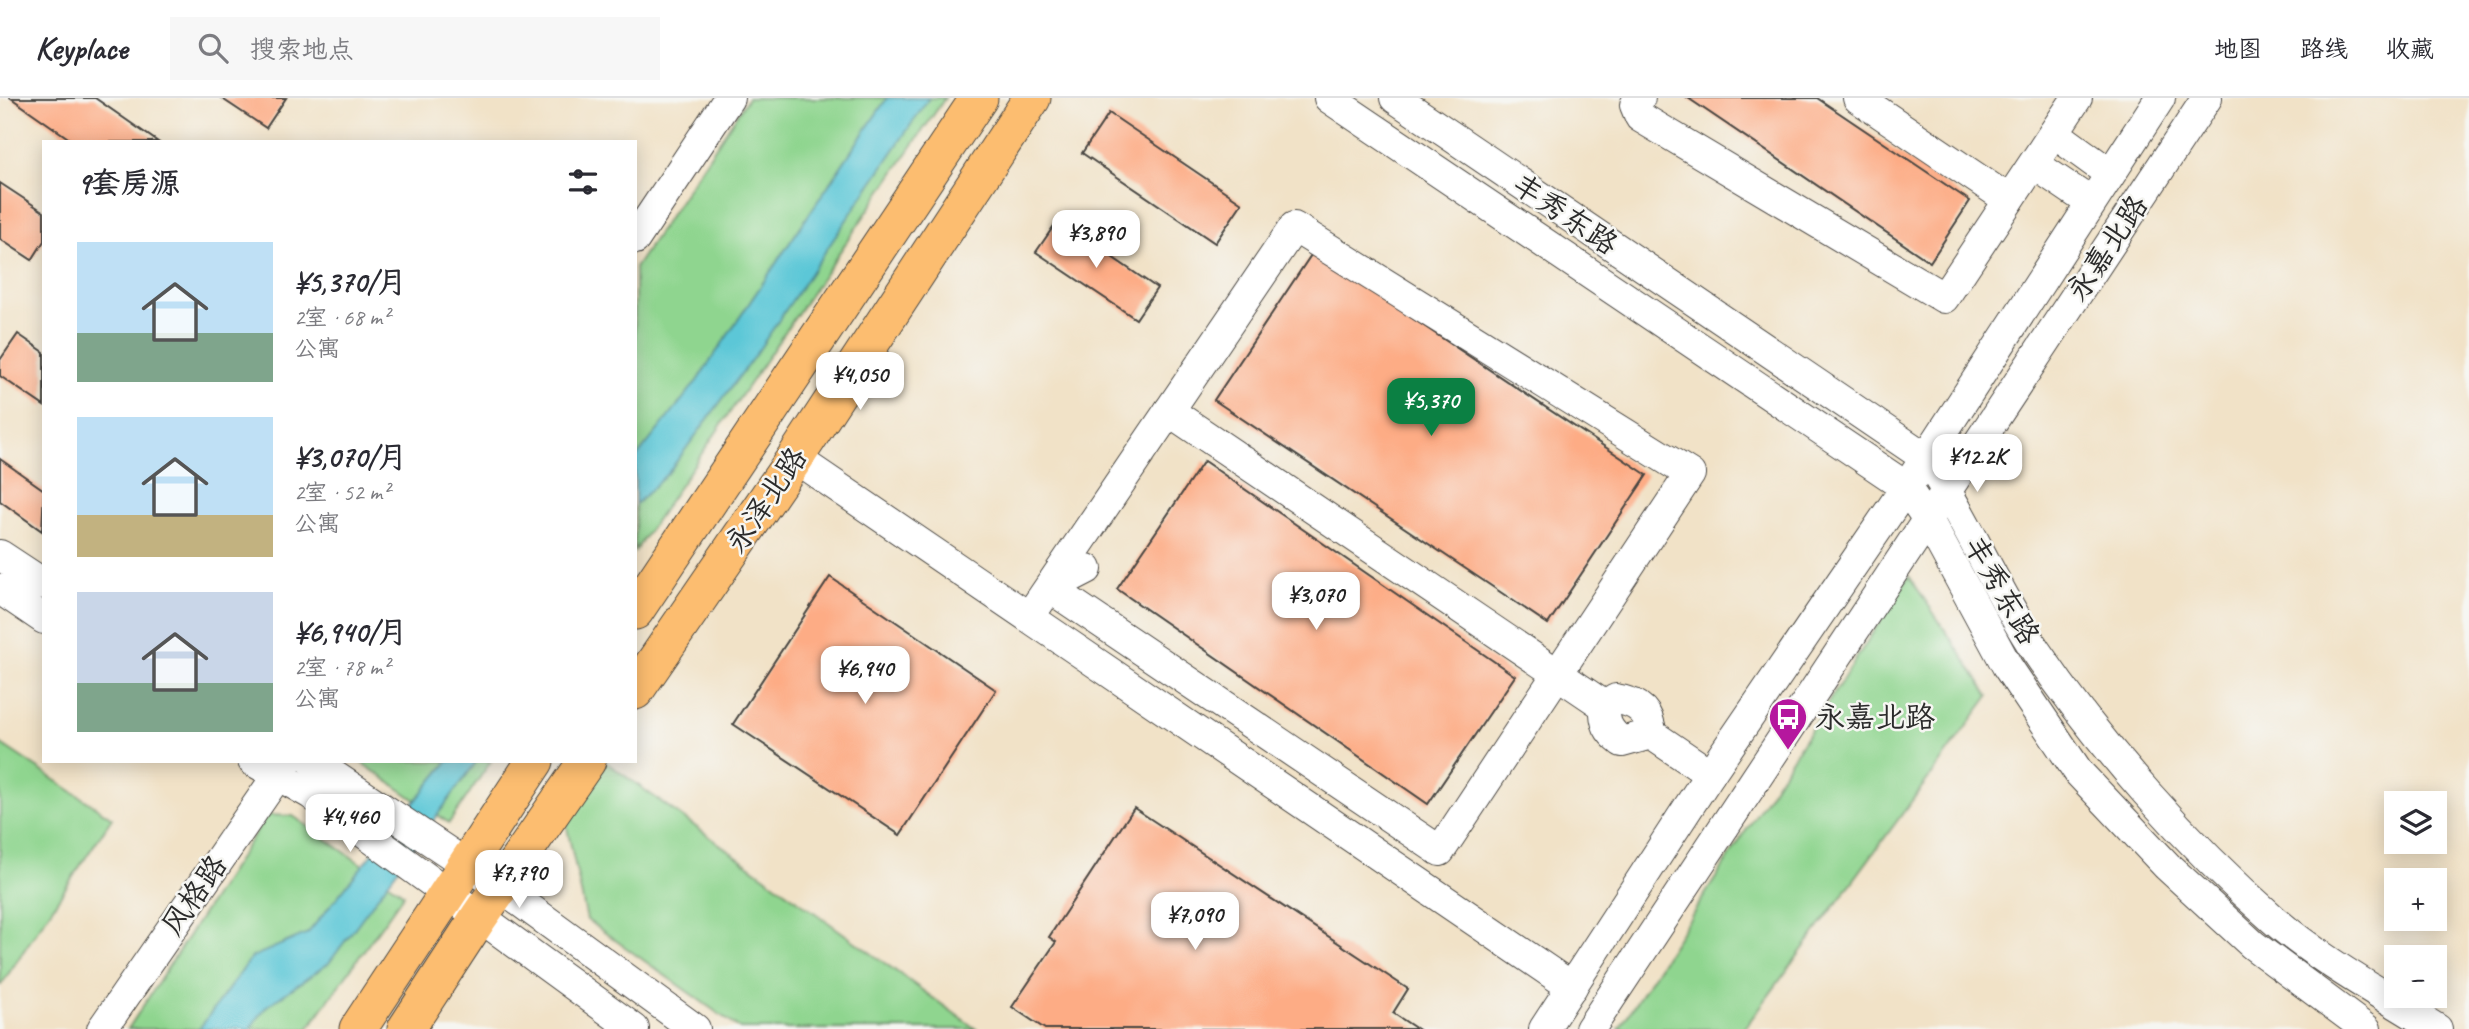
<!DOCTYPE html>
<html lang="zh">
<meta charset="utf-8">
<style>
:root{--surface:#fff;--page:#f7f7f7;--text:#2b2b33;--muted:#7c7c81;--line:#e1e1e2;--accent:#0b8043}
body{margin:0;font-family:Caveat,"LXGW WenKai TC",sans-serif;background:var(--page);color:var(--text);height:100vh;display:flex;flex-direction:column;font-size:26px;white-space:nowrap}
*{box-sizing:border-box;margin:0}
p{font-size:23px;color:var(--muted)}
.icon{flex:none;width:38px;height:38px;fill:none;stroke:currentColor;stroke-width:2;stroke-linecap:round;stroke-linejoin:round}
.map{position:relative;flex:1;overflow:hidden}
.side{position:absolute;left:42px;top:42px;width:595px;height:623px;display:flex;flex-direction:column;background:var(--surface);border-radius:0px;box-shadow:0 4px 18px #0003}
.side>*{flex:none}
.tools{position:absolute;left:2384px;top:693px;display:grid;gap:14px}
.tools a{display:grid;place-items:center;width:63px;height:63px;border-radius:0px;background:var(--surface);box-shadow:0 4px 18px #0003;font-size:35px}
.price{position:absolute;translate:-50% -60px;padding:0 16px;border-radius:14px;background:#fff;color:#222;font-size:23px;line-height:46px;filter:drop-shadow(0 2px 4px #0008)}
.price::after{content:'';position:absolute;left:50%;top:42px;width:21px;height:16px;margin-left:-10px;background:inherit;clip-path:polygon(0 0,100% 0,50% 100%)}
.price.active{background:var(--accent);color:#fff}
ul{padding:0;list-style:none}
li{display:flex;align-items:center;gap:21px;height:175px;padding:0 35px}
li span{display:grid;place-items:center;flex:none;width:196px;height:140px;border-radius:0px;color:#555}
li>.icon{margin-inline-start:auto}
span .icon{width:84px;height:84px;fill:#fffc;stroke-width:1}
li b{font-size:30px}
h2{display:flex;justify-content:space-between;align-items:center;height:84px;padding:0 35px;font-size:30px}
header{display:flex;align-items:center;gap:42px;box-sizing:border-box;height:98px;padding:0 35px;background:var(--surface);border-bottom:2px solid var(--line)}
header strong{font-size:33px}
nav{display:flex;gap:38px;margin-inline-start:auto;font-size:24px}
.search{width:490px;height:63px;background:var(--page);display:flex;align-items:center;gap:18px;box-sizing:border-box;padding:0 24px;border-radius:0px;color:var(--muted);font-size:26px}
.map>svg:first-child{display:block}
</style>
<header>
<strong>Keyplace</strong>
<div class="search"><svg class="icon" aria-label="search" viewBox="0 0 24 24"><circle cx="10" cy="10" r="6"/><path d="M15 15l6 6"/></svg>搜索地点</div>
<nav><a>地图</a><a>路线</a><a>收藏</a></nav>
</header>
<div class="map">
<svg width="2469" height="931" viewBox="0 0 2469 931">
<rect width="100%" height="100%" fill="#f6f6f2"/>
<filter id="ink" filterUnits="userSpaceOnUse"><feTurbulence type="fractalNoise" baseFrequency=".0143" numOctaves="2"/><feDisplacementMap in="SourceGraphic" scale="14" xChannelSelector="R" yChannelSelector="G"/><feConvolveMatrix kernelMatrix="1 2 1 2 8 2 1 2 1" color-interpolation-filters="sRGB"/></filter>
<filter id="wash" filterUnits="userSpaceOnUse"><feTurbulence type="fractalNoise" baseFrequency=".00686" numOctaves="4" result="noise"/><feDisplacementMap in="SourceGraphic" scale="28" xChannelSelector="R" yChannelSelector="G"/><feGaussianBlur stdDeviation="1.57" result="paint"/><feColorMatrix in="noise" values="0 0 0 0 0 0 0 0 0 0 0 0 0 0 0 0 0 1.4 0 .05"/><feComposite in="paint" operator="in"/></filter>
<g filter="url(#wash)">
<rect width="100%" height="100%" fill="#f1e2c7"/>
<g fill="#8fd58f" stroke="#5d805d" stroke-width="2">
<polygon points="748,0 945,0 635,453 635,170"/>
<polygon points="1909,478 1989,598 1744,931 1619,931"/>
<polygon points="0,645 112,720 1,887 0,887"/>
<polygon points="359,663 491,663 449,725"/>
<polygon points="606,664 976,931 740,931 587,822 566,725"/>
<polygon points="267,717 293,718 404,796 308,931 128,931"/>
</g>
<g fill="#5cc7d7" stroke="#447981" stroke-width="2">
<polygon points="887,0 929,0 758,253 668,375 635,407 635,361 697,283"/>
<polygon points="448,663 477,663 329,865 266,909 250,931 199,931 252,859 308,835"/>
</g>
<g id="blocks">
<g fill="#fdac85">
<polygon points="11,0 95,0 158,44 74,44"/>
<polygon points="221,0 286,0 266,30"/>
<polygon points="1688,0 1817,0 1970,103 1930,164"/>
<polygon points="1109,15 1242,105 1215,145 1082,55"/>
<polygon points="0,85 44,114 44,143 32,162 0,141"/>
<polygon points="1058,122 1157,190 1136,221 1036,154"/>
<polygon points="1313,154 1647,377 1548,526 1214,302"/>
<polygon points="18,236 44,254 44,308 0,278 0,262"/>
<polygon points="0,361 44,392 42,433 0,403"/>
<polygon points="1204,363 1515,578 1428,706 1117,491"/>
<polygon points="830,479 996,592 900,737 733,626"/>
<polygon points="1134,710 1408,891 1393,915 1417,931 1045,931 1012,909 1056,844 1049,839"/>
</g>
</g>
</g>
<g filter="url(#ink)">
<use href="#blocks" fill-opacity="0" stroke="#494642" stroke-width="2"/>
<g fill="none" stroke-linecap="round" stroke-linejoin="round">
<g stroke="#494642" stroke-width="32">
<g id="minor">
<polyline points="1329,0 1905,388 1927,420 2007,568 2079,675 2167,768 2253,847 2366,931"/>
<path d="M1395 0 1926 360C1967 421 1995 491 2036 553 2101 649 2187 746 2274 822 2321 863 2385 898 2437 931"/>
<polyline points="1640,0 1635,7 1640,19 1944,200 2077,0"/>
<polyline points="1858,0 2009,102"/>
<polyline points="2054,35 2109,75"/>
<polyline points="2034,66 2090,104"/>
<polyline points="635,141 729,0"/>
<polyline points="1169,313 1605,608"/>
<polyline points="795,360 1572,889"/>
<polyline points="0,457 44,486"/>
<polyline points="0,491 44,521"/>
<polyline points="1029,519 1294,129 1690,376 1440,753 1050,490 1087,471"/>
<path d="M1616 601C1638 604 1650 614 1651 636L1622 644C1608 633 1604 625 1605 608Z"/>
<polyline points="1651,636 1710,676"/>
<polyline points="253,663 311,696 634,931"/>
<polyline points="312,663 500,789 695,931"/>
<polyline points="102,931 287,664"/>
<polyline points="1544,931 1710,676 1926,360 2160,0"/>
<polyline points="1590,931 2207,0"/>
</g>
</g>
<g stroke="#494642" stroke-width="39">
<g id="major">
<polyline points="635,513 979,0"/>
<polyline points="635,593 795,360 1032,0"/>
<polyline points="358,931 535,663"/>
<polyline points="406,931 479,819 587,663"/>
</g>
</g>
<use href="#minor" stroke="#fff" stroke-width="30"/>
<use href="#major" stroke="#fcbd6f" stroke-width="37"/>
</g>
</g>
<defs>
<g id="bus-pin" transform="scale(2.0125)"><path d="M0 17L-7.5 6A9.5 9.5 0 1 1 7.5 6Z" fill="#b5179e" stroke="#f6f6f2"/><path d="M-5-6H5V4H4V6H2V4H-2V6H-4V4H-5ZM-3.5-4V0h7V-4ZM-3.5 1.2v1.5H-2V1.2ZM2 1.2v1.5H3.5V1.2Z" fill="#fff"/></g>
</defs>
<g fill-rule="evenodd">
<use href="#bus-pin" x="1788" y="619"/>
</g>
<g text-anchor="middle" stroke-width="5" stroke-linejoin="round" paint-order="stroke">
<g font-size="30" fill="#2b2b2b" stroke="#f6f6f2">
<text transform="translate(1565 116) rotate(34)" y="10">丰秀东路</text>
<text transform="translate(2107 150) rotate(-56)" y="10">永嘉北路</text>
<text transform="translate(766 402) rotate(-56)" y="10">永泽北路</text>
<text transform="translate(2002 492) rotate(60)" y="10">丰秀东路</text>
<text transform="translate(194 797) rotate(-55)" y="10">风格路</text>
</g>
<g font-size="30" fill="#2b2b2b" stroke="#f6f6f2" text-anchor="start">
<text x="1815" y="629">永嘉北路</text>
</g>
</g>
</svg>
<div class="tools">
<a><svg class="icon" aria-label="layers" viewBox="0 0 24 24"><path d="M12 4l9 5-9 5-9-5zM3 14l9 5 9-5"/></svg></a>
<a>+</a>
<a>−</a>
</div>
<b class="price" style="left:1096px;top:172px">¥3,890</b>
<b class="price" style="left:860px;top:314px">¥4,050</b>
<b class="price active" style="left:1431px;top:340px">¥5,370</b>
<b class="price" style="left:1977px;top:396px">¥12.2K</b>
<b class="price" style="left:1316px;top:534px">¥3,070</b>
<b class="price" style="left:865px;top:608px">¥6,940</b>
<b class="price" style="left:350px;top:756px">¥4,460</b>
<b class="price" style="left:519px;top:812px">¥7,790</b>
<b class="price" style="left:1195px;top:854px">¥7,090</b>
<section class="side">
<h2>9套房源<svg class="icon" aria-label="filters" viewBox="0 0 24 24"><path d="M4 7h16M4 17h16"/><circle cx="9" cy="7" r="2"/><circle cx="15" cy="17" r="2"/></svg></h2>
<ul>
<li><span style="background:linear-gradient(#bfe0f5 65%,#7fa58c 0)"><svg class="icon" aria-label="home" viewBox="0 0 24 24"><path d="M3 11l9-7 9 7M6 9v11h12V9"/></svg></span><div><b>¥5,370/月</b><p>2室 · 68 m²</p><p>公寓</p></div></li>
<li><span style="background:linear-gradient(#bfe0f5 70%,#c2b280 0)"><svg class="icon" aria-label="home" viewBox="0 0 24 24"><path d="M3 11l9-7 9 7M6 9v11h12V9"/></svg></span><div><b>¥3,070/月</b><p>2室 · 52 m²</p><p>公寓</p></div></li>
<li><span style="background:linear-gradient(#c9d6e8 65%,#7fa58c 0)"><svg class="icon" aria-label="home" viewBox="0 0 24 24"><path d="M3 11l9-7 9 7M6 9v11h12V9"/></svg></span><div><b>¥6,940/月</b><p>2室 · 78 m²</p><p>公寓</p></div></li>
</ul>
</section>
</div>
